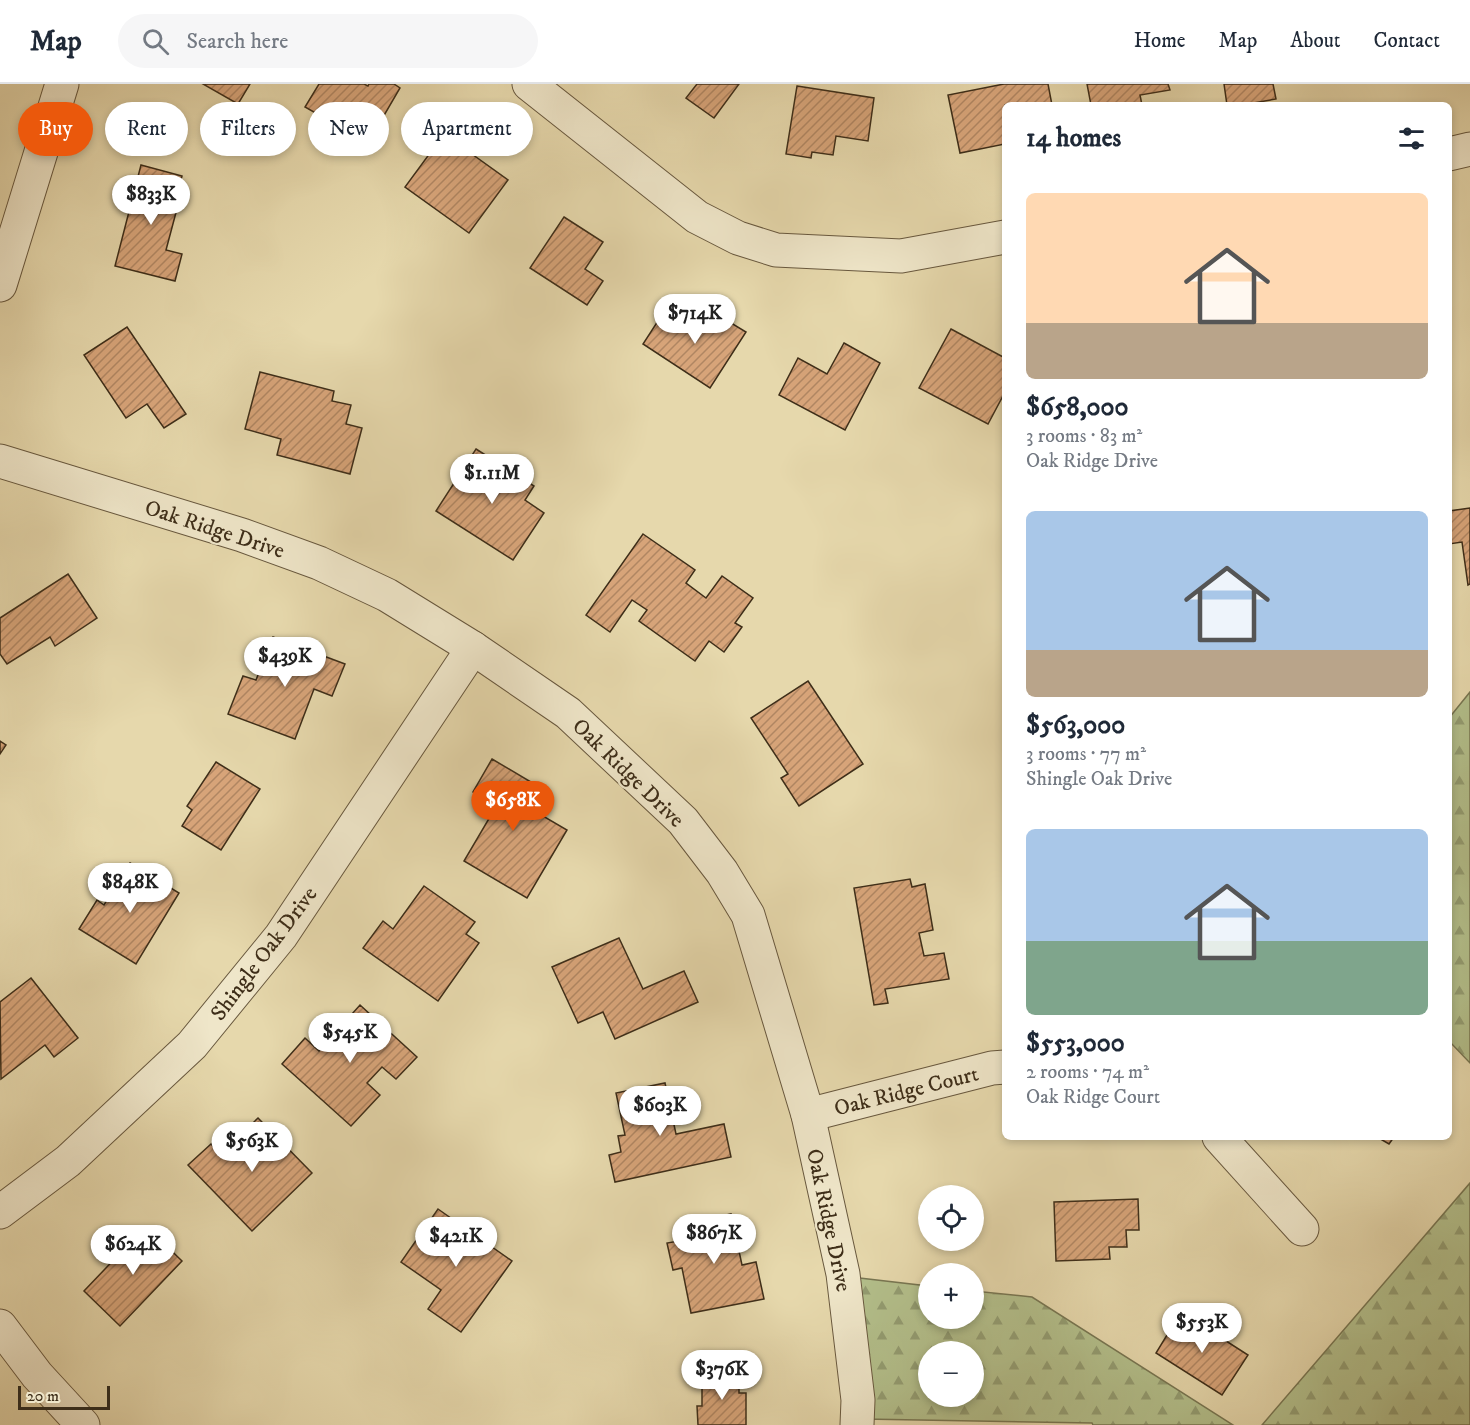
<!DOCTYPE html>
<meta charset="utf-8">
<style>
:root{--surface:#fff;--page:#f6f6f7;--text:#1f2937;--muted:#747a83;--line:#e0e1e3;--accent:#ea580c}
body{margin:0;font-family:"IM FELL DW Pica",serif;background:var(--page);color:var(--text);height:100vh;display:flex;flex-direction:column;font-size:22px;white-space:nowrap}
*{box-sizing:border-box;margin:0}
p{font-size:20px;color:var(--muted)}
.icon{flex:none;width:33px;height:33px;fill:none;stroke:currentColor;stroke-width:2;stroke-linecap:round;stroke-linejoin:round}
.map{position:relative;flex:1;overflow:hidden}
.side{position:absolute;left:1002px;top:18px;width:450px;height:1038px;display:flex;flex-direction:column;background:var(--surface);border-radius:9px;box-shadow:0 3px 9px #0003}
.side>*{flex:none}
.guide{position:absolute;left:18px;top:18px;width:570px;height:54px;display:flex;gap:12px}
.fabs{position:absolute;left:918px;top:1101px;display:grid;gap:12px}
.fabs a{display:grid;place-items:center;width:66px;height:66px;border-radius:50%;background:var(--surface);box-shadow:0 3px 9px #0003;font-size:30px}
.scale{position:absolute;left:18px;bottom:15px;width:92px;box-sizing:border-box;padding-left:6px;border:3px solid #3e2e19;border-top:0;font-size:16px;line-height:21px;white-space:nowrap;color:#3e2e19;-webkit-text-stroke:4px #efe6c9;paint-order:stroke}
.price{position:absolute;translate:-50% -51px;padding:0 14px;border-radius:21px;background:#fff;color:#222;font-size:20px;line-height:39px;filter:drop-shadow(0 2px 3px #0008)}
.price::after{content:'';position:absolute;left:50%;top:36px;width:18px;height:14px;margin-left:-9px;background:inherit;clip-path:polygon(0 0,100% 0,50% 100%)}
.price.active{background:var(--accent);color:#fff}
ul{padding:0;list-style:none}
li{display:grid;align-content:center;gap:12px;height:318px;padding:0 24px}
li span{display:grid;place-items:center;height:186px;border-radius:9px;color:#555}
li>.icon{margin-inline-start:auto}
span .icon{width:108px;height:108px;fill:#fffc;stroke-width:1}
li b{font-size:26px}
h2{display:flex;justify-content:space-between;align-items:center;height:72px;padding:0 24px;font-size:26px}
.tag{padding:0 21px;border-radius:27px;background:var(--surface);box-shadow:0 3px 9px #0003;font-size:21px;line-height:54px}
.tag.active{background:var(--accent);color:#fff}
header{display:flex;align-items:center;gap:36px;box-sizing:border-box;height:84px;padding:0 30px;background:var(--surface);border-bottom:2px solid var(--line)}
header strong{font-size:28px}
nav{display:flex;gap:33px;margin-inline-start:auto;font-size:21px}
.search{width:420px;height:54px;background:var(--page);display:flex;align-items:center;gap:15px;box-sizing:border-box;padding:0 21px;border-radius:33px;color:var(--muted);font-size:22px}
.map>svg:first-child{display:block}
</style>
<header>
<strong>Map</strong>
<div class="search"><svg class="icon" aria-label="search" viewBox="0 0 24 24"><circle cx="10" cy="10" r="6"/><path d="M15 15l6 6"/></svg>Search here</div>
<nav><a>Home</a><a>Map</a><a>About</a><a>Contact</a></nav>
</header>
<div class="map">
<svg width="1470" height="1341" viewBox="0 0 1470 1341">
<defs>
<pattern id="forest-firs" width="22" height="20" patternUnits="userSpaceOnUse" patternTransform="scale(1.5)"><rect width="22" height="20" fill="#b3bf8b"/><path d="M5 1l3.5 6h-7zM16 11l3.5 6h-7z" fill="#939c71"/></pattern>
<pattern id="building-hatch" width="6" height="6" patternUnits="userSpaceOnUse" patternTransform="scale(1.5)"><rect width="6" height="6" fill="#d7a479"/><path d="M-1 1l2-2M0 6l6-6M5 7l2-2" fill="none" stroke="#b08662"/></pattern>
</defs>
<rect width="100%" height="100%" fill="#e6d8ac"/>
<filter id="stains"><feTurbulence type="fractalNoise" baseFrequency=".00333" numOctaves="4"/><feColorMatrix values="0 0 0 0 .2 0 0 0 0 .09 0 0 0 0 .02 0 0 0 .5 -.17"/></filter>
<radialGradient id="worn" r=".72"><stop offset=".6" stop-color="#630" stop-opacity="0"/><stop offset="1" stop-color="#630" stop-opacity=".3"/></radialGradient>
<g fill="url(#forest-firs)" stroke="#787652" stroke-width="1.5" fill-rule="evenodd">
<polygon points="1470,608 1470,979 1449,957 1449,634"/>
<polygon points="1470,1099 1470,1341 1262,1341"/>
<path d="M851 1193 928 1202V1234H974V1207L1032 1213 1233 1341H1093L1092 1339 863 1335ZM928 1268H974V1312H928Z"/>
</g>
<g fill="url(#building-hatch)" stroke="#3e2e19" stroke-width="1.5">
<polygon points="203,0 250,0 238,20"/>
<polygon points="319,0 364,0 368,2 369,0 394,0 400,4 368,59 305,23"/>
<polygon points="697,0 739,0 714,34 686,14"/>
<polygon points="1004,0 1048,0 1052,21 1005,21 1005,60 960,69 948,11"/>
<polygon points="1087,0 1168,0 1170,6 1140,11 1142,21 1091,21"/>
<polygon points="1224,0 1273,0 1276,15 1242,21 1227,21"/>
<polygon points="797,2 874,14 868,57 836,52 833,71 812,68 811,74 786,70"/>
<polygon points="444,50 508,96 469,149 405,103"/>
<polygon points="141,81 182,92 174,121 178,121 166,166 182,170 175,197 115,182"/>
<polygon points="564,133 603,158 585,185 603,197 587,221 530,184"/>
<polygon points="667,223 707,248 718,231 746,248 710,304 643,260"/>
<polygon points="127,243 186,330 164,344 147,320 126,334 84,271"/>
<polygon points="951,245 1005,274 1005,308 988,340 919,304"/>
<polygon points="844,259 880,279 845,346 779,311 798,274 827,290"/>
<polygon points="260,288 334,307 332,317 351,321 346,340 362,344 350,390 277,371 281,355 245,345"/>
<polygon points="476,365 534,402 525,416 544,429 513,476 436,427"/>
<polygon points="1470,424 1470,500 1468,501 1462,458 1449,460 1449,427"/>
<polygon points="643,450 695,486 686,499 706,514 722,492 753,514 735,539 742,543 724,568 709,557 695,577 639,537 647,526 632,516 610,548 586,531"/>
<polygon points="68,490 97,534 55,562 50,553 7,580 0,570 0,534"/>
<polygon points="273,553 345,580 332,612 314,605 295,655 228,630 243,592 256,596"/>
<polygon points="808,597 863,680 799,722 781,694 788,690 751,634"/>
<polygon points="0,657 6,661 0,670"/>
<polygon points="492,675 536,701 524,721 567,746 527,814 464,777 497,721 473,708"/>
<polygon points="216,678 260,705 221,766 182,742 192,726 187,722"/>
<polygon points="130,779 179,809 136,880 79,845 97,816 104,821"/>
<polygon points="910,795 912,803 925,800 933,846 919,849 924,872 944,869 949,895 885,905 888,919 874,921 854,804"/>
<polygon points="424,802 475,838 466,850 479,859 438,917 363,864 383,837 393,845"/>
<polygon points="619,854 643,905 684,887 698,918 615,955 603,928 578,939 552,883"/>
<polygon points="31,894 78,954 54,973 45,961 1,995 0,918"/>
<polygon points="360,921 417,973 396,995 382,983 367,999 380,1011 351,1042 282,980 305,954 319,967"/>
<polygon points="665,999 676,1050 724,1040 731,1073 615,1098 609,1071 621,1068 618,1052 625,1051 616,1009"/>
<polygon points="258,1034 312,1089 252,1147 188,1081 211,1060 221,1070"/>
<polygon points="1377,1053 1394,1053 1389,1060"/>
<polygon points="1138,1115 1139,1146 1126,1146 1127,1163 1109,1163 1110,1175 1056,1177 1054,1118"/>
<polygon points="438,1125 512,1177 461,1248 428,1225 441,1206 401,1178"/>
<polygon points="731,1130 742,1181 756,1178 764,1215 691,1229 682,1184 673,1186 667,1159 679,1157 676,1142"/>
<polygon points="146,1142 182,1177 120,1242 84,1207"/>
<polygon points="1181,1228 1248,1271 1222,1311 1156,1269"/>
<polygon points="702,1290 739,1290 739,1309 746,1309 746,1341 698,1341 697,1322 702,1322"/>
</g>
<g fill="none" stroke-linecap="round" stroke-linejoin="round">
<g stroke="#68583e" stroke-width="35">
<g id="minor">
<polyline points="529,0 697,133 738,154 776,166 901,172 1005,153"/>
<polyline points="1449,70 1470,65"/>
<polyline points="0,201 62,0"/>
<polyline points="0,377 242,451 319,479 387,511 473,564 568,629 683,737 722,788 748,831 808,1031 843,1190 858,1316 857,1341"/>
<polyline points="808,1031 992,984 1005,983"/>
<polyline points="1219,1053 1302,1145"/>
<polyline points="0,1128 68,1077 192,961 281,852 473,564"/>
<polyline points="0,1242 37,1291 83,1341"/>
</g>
</g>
<use href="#minor" stroke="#efe6c9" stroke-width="33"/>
</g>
<g text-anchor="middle" stroke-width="4.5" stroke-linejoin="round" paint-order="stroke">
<g font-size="22" fill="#3e2e19" stroke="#efe6c9">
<text transform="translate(215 444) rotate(18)" y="8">Oak Ridge Drive</text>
<text transform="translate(629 688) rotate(44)" y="8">Oak Ridge Drive</text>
<text transform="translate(263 869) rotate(-53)" y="8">Shingle Oak Drive</text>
<text transform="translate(906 1006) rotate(-14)" y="8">Oak Ridge Court</text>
<text transform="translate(830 1136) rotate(78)" y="8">Oak Ridge Drive</text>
</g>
</g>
<rect width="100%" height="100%" filter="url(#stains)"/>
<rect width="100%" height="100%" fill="url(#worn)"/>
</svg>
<div class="fabs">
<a><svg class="icon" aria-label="locate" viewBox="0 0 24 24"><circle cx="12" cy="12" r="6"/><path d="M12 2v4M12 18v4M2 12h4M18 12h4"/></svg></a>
<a>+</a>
<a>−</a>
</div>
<div class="scale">20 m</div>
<b class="price" style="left:151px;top:142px">$833K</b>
<b class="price" style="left:695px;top:261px">$714K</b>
<b class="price" style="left:492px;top:421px">$1.11M</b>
<b class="price" style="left:285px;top:604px">$439K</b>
<b class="price active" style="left:513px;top:748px">$658K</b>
<b class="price" style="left:130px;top:830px">$848K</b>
<b class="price" style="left:350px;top:980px">$545K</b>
<b class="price" style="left:660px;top:1053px">$603K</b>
<b class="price" style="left:252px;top:1089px">$563K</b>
<b class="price" style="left:714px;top:1181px">$867K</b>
<b class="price" style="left:456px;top:1184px">$421K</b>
<b class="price" style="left:133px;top:1192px">$624K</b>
<b class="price" style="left:1202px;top:1270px">$553K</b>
<b class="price" style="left:722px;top:1317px">$376K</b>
<div class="guide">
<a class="tag active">Buy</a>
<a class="tag">Rent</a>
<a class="tag">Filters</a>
<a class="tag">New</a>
<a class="tag">Apartment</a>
</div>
<section class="side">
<h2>14 homes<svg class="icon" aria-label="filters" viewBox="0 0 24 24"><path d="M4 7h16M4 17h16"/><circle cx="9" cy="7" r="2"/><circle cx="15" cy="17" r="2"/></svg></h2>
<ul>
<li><span style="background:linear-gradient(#ffd9b3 70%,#b9a48a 0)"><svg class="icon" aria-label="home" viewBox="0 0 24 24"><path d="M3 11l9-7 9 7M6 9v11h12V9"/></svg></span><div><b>$658,000</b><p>3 rooms · 83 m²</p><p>Oak Ridge Drive</p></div></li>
<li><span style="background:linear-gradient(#a9c7e8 75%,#b9a48a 0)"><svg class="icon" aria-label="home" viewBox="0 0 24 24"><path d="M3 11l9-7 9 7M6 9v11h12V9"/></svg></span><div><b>$563,000</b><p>3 rooms · 77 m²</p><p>Shingle Oak Drive</p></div></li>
<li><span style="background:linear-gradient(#a9c7e8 60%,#7fa58c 0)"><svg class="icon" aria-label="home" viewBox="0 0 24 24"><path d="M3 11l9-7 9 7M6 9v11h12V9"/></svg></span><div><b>$553,000</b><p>2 rooms · 74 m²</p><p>Oak Ridge Court</p></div></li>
</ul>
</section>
</div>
